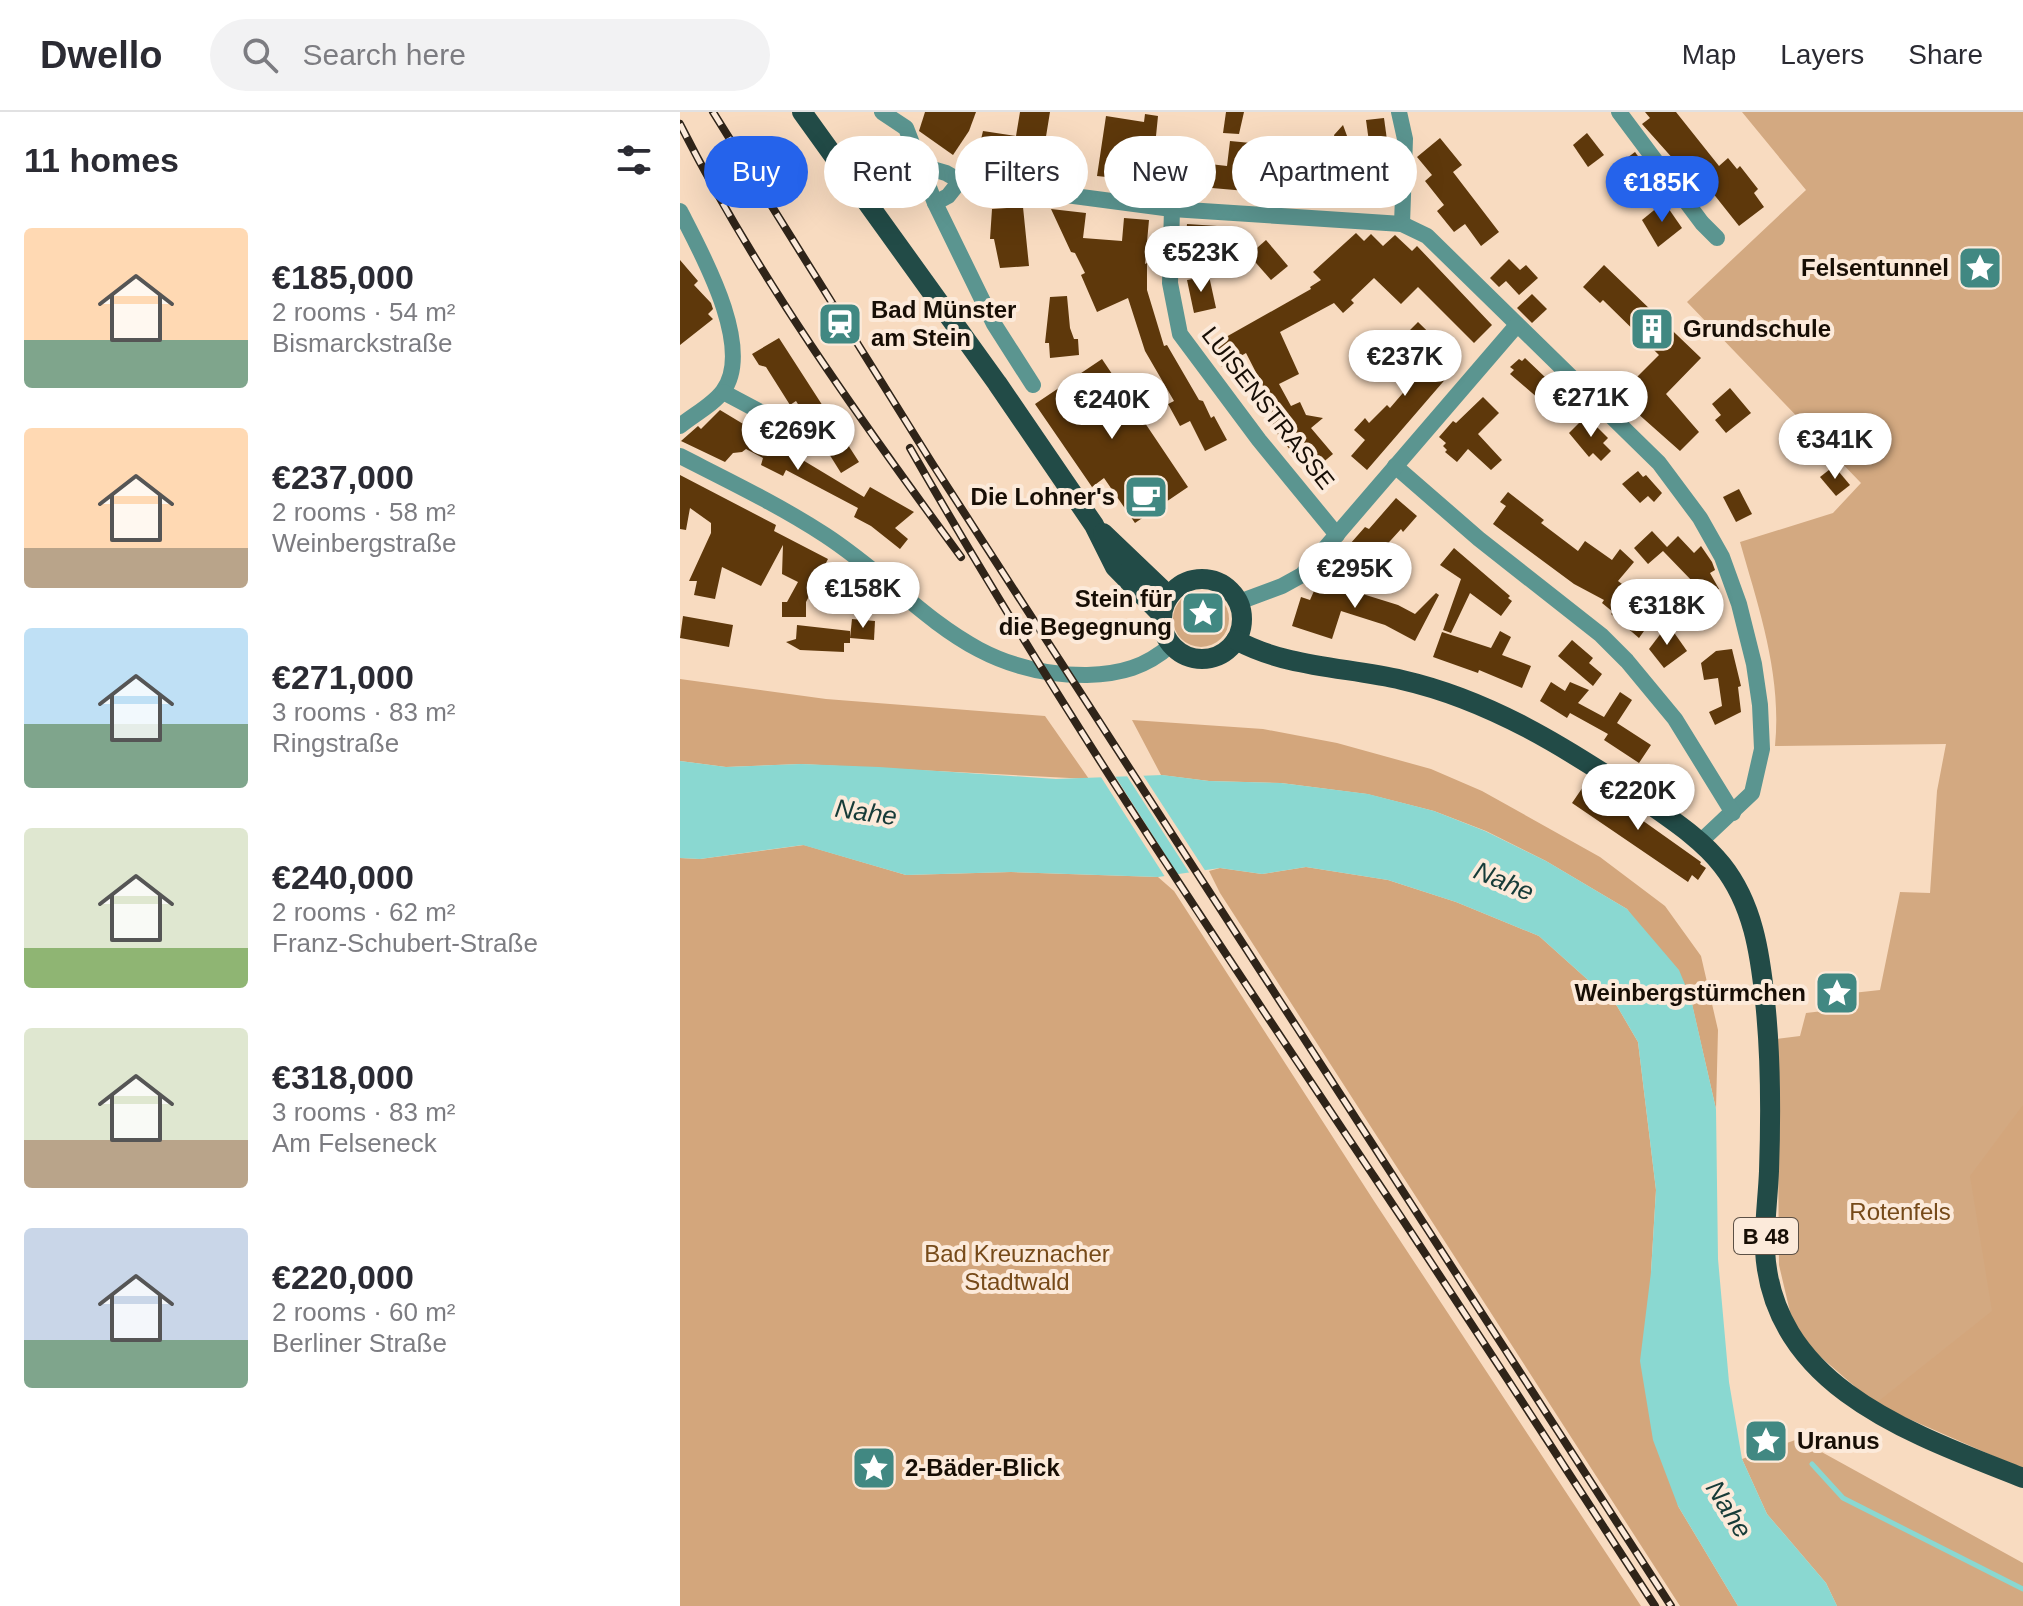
<!DOCTYPE html>
<meta charset="utf-8">
<style>
:root{--surface:#fff;--page:#f2f2f3;--text:#2b2b33;--muted:#7c7c81;--line:#e1e1e2;--accent:#2563eb}
body{margin:0;font-family:Helvetica,sans-serif;background:var(--page);color:var(--text);height:100vh;display:flex;flex-direction:column;font-size:30px;white-space:nowrap}
*{box-sizing:border-box;margin:0}
p{font-size:26px;color:var(--muted)}
.icon{flex:none;width:44px;height:44px;fill:none;stroke:currentColor;stroke-width:2;stroke-linecap:round;stroke-linejoin:round}
.map{position:relative;flex:1;overflow:hidden}
.details{display:flex;flex-direction:column;background:var(--surface);width:680px}
.details>*{flex:none}
.hud{position:absolute;left:24px;top:24px;width:760px;height:72px;display:flex;gap:16px}
.price{position:absolute;translate:-50% -68px;padding:0 18px;border-radius:28px;background:#fff;color:#222;font-size:26px;line-height:52px;filter:drop-shadow(0 2px 4px #0008)}
.price::after{content:'';position:absolute;left:50%;top:48px;width:24px;height:18px;margin-left:-12px;background:inherit;clip-path:polygon(0 0,100% 0,50% 100%)}
.price.selected{background:var(--accent);color:#fff}
ul{padding:0;list-style:none}
li{display:flex;align-items:center;gap:24px;height:200px;padding:0 24px}
li span{display:grid;place-items:center;flex:none;width:224px;height:160px;border-radius:8px;color:#555}
li>.icon{margin-inline-start:auto}
span .icon{width:96px;height:96px;fill:#fffc;stroke-width:1}
li b{font-size:34px}
h2{display:flex;justify-content:space-between;align-items:center;height:96px;padding:0 24px;font-size:34px}
.pill{padding:0 28px;border-radius:36px;background:var(--surface);box-shadow:0 8px 32px #0002;font-size:28px;line-height:72px}
.pill.selected{background:var(--accent);color:#fff}
header{display:flex;align-items:center;gap:48px;box-sizing:border-box;height:112px;padding:0 40px;background:var(--surface);border-bottom:2px solid var(--line)}
header strong{font-size:38px}
nav{display:flex;gap:44px;margin-inline-start:auto;font-size:28px}
.search{width:560px;height:72px;background:var(--page);display:flex;align-items:center;gap:20px;box-sizing:border-box;padding:0 28px;border-radius:44px;color:var(--muted);font-size:30px}
main{display:flex;flex:1;min-height:0}
.map>svg:first-child{display:block}
</style>
<header>
<strong>Dwello</strong>
<div class="search"><svg class="icon" aria-label="search" viewBox="0 0 24 24"><circle cx="10" cy="10" r="6"/><path d="M15 15l6 6"/></svg>Search here</div>
<nav><a>Map</a><a>Layers</a><a>Share</a></nav>
</header>
<main>
<section class="details">
<h2>11 homes<svg class="icon" aria-label="filters" viewBox="0 0 24 24"><path d="M4 7h16M4 17h16"/><circle cx="9" cy="7" r="2"/><circle cx="15" cy="17" r="2"/></svg></h2>
<ul>
<li><span style="background:linear-gradient(#ffd9b3 70%,#7fa58c 0)"><svg class="icon" aria-label="home" viewBox="0 0 24 24"><path d="M3 11l9-7 9 7M6 9v11h12V9"/></svg></span><div><b>€185,000</b><p>2 rooms · 54 m²</p><p>Bismarckstraße</p></div></li>
<li><span style="background:linear-gradient(#ffd9b3 75%,#b9a48a 0)"><svg class="icon" aria-label="home" viewBox="0 0 24 24"><path d="M3 11l9-7 9 7M6 9v11h12V9"/></svg></span><div><b>€237,000</b><p>2 rooms · 58 m²</p><p>Weinbergstraße</p></div></li>
<li><span style="background:linear-gradient(#bfe0f5 60%,#7fa58c 0)"><svg class="icon" aria-label="home" viewBox="0 0 24 24"><path d="M3 11l9-7 9 7M6 9v11h12V9"/></svg></span><div><b>€271,000</b><p>3 rooms · 83 m²</p><p>Ringstraße</p></div></li>
<li><span style="background:linear-gradient(#dfe7d0 75%,#8fb573 0)"><svg class="icon" aria-label="home" viewBox="0 0 24 24"><path d="M3 11l9-7 9 7M6 9v11h12V9"/></svg></span><div><b>€240,000</b><p>2 rooms · 62 m²</p><p>Franz-Schubert-Straße</p></div></li>
<li><span style="background:linear-gradient(#dfe7d0 70%,#b9a48a 0)"><svg class="icon" aria-label="home" viewBox="0 0 24 24"><path d="M3 11l9-7 9 7M6 9v11h12V9"/></svg></span><div><b>€318,000</b><p>3 rooms · 83 m²</p><p>Am Felseneck</p></div></li>
<li><span style="background:linear-gradient(#c9d6e8 70%,#7fa58c 0)"><svg class="icon" aria-label="home" viewBox="0 0 24 24"><path d="M3 11l9-7 9 7M6 9v11h12V9"/></svg></span><div><b>€220,000</b><p>2 rooms · 60 m²</p><p>Berliner Straße</p></div></li>
</ul>
</section>
<div class="map">
<svg width="1343" height="1494" viewBox="0 0 1343 1494">
<rect width="100%" height="100%" fill="#f8dbc0"/>
<g fill="#d3a981">
<path d="M1062 0H1343V1352L1195 1292 1128 1234 1111 1204 1099 1153 1097 927 1120 924 1126 901 1143 899 1145 884 1200 878 1220 780 1250 781 1257 679 1266 632 1095 634C1102 563 1079 497 1060 430L1153 401 1181 371 1007 190 1126 78Z"/>
<circle cx="521" cy="507" r="28"/>
<polygon points="1118,1327 1343,1451 1343,1494 1157,1494 1146,1471 1087,1402 1062,1347"/>
</g>
<g fill="#d3a67c">
<polygon points="0,567 146,587 365,604 409,667 121,652 46,655 0,649"/>
<polygon points="452,608 583,617 657,631 751,657 802,679 920,745 985,794 1021,844 1038,918 1036,997 1011,888 947,797 866,749 806,719 754,699 687,682 601,671 529,669 481,663"/>
<polygon points="124,733 226,763 331,760 478,765 494,779 694,1089 961,1494 0,1494 0,746 20,747"/>
<polygon points="626,755 708,768 776,790 859,824 937,894 958,930 976,1078 971,1160 998,1394 1058,1494 1000,1494 540,781 529,759 540,756 582,762"/>
<polygon points="1343,993 1343,1357 1195,1292 1312,1199 1290,1064"/>
</g>
<polygon fill="#8ad8d1" points="0,649 46,655 121,652 199,655 376,667 482,663 529,669 601,671 688,682 754,699 805,719 866,749 947,797 999,858 1011,887 1036,997 1038,1147 1049,1270 1062,1347 1087,1402 1146,1471 1157,1494 1058,1494 998,1394 973,1328 960,1249 971,1160 976,1078 958,930 937,894 859,824 776,790 708,768 626,755 582,762 540,756 478,765 331,760 226,763 123,733 20,747 0,746"/>
<g fill="#f8dbc0">
<polygon points="461,660 528,763 512,765 445,661"/>
<polygon points="433,661 500,766 487,768 419,662"/>
</g>
<g fill="none" stroke-linecap="round" stroke-linejoin="round">
<polyline stroke="#8ad8d1" stroke-width="5" points="1132,1352 1163,1386 1343,1477"/>
</g>
<g fill="#5e380b">
<polygon points="245,0 296,0 289,19 273,43 239,19"/>
<polygon points="340,0 370,0 362,49 321,39 318,49 297,44 303,19 336,24"/>
<polygon points="546,0 564,0 559,22 543,21"/>
<polygon points="965,0 996,0 1039,54 1048,46 1057,57 1060,54 1078,77 1074,81 1084,95 1059,114 1013,56 1001,65 994,55 995,49 962,12 970,6"/>
<polygon points="465,2 478,4 476,24 488,25 485,53 511,56 512,50 547,54 550,29 571,31 570,50 636,57 638,41 659,44 654,23 663,13 684,70 663,60 650,58 646,86 509,74 510,68 483,65 483,71 417,64 426,4 464,10"/>
<polygon points="704,6 707,28 689,30 686,8"/>
<polygon points="907,21 924,43 908,55 893,33"/>
<polygon points="760,26 782,53 773,60 819,120 801,134 785,112 774,120 757,99 764,93 745,69 752,63 737,45"/>
<polygon points="955,40 974,66 958,78 936,54"/>
<polygon points="984,90 1002,116 978,135 962,108"/>
<polygon points="343,95 349,154 320,156 314,127 310,127 312,97"/>
<polygon points="371,97 406,101 403,126 442,129 444,106 469,108 465,152 467,151 467,178 484,234 487,233 519,288 523,289 531,306 534,304 547,328 525,339 510,309 500,314 488,292 494,289 465,239 448,186 417,200 401,163 405,161 395,141 391,140"/>
<polygon points="507,112 537,114 536,121 561,124 560,137 505,132"/>
<polygon points="676,121 684,129 691,122 703,134 715,123 732,139 737,134 812,213 794,231 738,175 721,192 694,166 671,188 674,191 663,201 654,191 600,220 619,262 599,272 611,294 620,290 626,303 643,306 631,316 653,342 629,362 596,320 579,281 585,278 566,241 542,255 530,234 631,177 630,175 641,168 633,160"/>
<polygon points="586,128 608,154 591,168 569,143"/>
<polygon points="829,147 840,158 846,153 858,166 839,183 826,169 819,175 810,166"/>
<polygon points="0,148 18,169 14,173 31,191 33,197 28,202 33,207 0,233"/>
<polygon points="924,153 1021,246 986,282 1019,320 1000,339 956,300 940,282 979,243 923,188 920,191 903,175"/>
<polygon points="529,164 536,196 514,201 507,168"/>
<polygon points="852,182 867,197 852,211 837,196"/>
<polygon points="387,184 390,216 394,227 398,227 399,243 370,246 369,231 365,231 370,185"/>
<polygon points="738,210 772,243 767,249 775,256 687,358 671,344 685,328 674,318 685,306 689,311 707,293 710,296 728,275 723,271 746,244 725,223"/>
<polygon points="686,220 706,239 691,254 675,237"/>
<polygon points="99,226 179,350 161,361 116,289 110,293 86,255 79,253 72,242"/>
<polygon points="845,246 887,286 874,300 830,262 834,258 830,255 839,247 842,249"/>
<polygon points="422,247 508,375 455,411 424,366 412,375 355,292"/>
<polygon points="1050,276 1071,301 1046,321 1035,308 1041,303 1032,292"/>
<polygon points="803,285 819,301 798,322 822,348 811,358 788,337 777,350 765,340 767,338 763,334 766,331 759,325 773,309 776,311"/>
<polygon points="40,298 184,385 190,375 234,400 215,416 228,427 220,437 191,414 174,405 178,396 106,358 103,364 81,353 83,346 66,337 62,340 53,341 45,350 1,329 18,314 21,317"/>
<polygon points="906,304 928,326 923,331 931,339 921,349 913,341 909,345 889,321"/>
<polygon points="1154,354 1170,373 1156,384 1140,365"/>
<polygon points="958,359 963,365 966,363 982,381 974,390 968,384 960,391 942,372"/>
<polygon points="0,363 96,413 94,419 148,447 126,490 126,505 102,505 102,490 107,490 118,470 102,462 103,433 81,474 42,455 35,487 14,483 17,469 9,469 31,421 31,411 10,396 6,418 0,417"/>
<polygon points="1059,377 1072,402 1056,410 1043,385"/>
<polygon points="828,380 864,408 861,411 898,439 905,429 932,448 940,437 954,450 938,469 942,472 939,477 956,492 947,502 964,519 959,526 931,502 933,500 922,491 924,488 894,472 813,412 826,394 820,390"/>
<polygon points="716,386 737,404 723,420 721,417 691,450 670,432 685,415 689,417"/>
<polygon points="972,419 987,435 998,424 1014,441 1021,434 1032,450 1035,458 1030,461 1039,477 1017,490 1008,474 1014,471 983,439 968,452 954,436"/>
<polygon points="774,436 830,484 828,486 832,489 821,504 790,481 771,521 763,518 781,467 760,453"/>
<polygon points="645,454 660,465 657,474 718,493 735,502 756,481 759,483 735,529 705,513 661,499 652,527 612,514 621,485 630,488"/>
<polygon points="3,504 53,513 49,535 0,526"/>
<polygon points="172,507 195,509 194,528 170,526"/>
<polygon points="988,512 1007,539 984,556 969,537"/>
<polygon points="117,513 170,519 170,531 164,531 164,540 120,538 106,530 116,527"/>
<polygon points="820,519 831,525 822,543 851,554 842,576 799,558 798,561 753,545 762,520 811,536"/>
<polygon points="892,528 913,546 909,551 922,562 913,574 878,544"/>
<polygon points="1052,537 1061,574 1058,575 1061,600 1035,613 1029,600 1042,594 1038,566 1024,568 1021,551 1036,539"/>
<polygon points="871,570 885,579 890,570 909,578 898,591 924,605 940,580 952,588 937,611 971,633 959,651 924,628 928,622 890,601 887,606 860,589"/>
<polygon points="907,669 1021,750 1020,752 1026,756 1018,768 1012,763 1008,770 892,691"/>
</g>
<g fill="none" stroke-linecap="round" stroke-linejoin="round">
<g stroke="#5b9590" stroke-width="16">
<polyline points="202,0 226,16 255,91 314,212 353,273"/>
<polyline points="719,0 725,27 722,112"/>
<polyline points="939,0 1022,111 1037,126"/>
<polyline points="242,54 266,61 280,69 268,84 255,91"/>
<polyline points="280,69 492,97 722,112 747,124 979,351 1020,406 1042,445 1059,492 1074,552 1080,593 1082,637 1072,681 1020,730"/>
<polyline points="492,97 490,171 500,222 579,328 657,423"/>
<path d="M0 99C21 140 75 236 43 279 33 293 13 303 0 314"/>
<polyline points="43,280 107,314"/>
<path d="M0 344C49 369 99 393 145 423 237 483 284 564 407 563 441 562 466 555 491 533"/>
<polyline points="715,354 799,427 921,523 947,549 995,607 1053,701"/>
<polyline points="559,490 602,474 622,463 837,213"/>
</g>
<g stroke="#224b47" stroke-width="20">
<polyline points="122,0 317,271 414,413 435,455 482,503"/>
<polyline points="423,421 489,484"/>
<circle cx="522" cy="507" r="40"/>
<path d="M556 528C607 556 667 555 722 568 810 588 887 636 961 686 989 706 1021 726 1042 753 1073 792 1080 841 1085 889 1091 945 1091 1002 1089 1059 1088 1085 1084 1112 1085 1138 1092 1276 1235 1323 1343 1366"/>
</g>
<g stroke="#2f2419" stroke-width="8">
<g id="rail">
<polyline points="33,0 252,351 991,1494"/>
<path d="M0 12C76 163 182 310 281 445"/>
<path d="M230 336C374 588 534 825 695 1066 789 1207 882 1351 975 1494"/>
</g>
</g>
<use href="#rail" stroke="#fceada" stroke-width="5" stroke-dasharray="15" stroke-linecap="butt"/>
</g>
<defs>
<g id="sight-square" transform="scale(2.3)"><rect x="-9" y="-9" width="18" height="18" rx="4" fill="#418882" stroke="#fceada"/><path d="M0-6L1.8-2.2L6-1.7L2.9 1.2L3.7 5.4L0 3.3L-3.7 5.4L-2.9 1.2L-6-1.7L-1.8-2.2Z" fill="#fff"/></g>
<g id="station-square" transform="scale(2.3)"><rect x="-9" y="-9" width="18" height="18" rx="4" fill="#418882" stroke="#fceada"/><path d="M-3-6H3Q5-6 5-4V2Q5 4 3 4L4.5 6H3L1.5 4h-3L-3 6H-4.5L-3 4Q-5 4-5 2V-4Q-5-6-3-6ZM-3.5-4v3h7v-3ZM-3.5 1v1.5H-2V1ZM2 1v1.5H3.5V1Z" fill="#fff"/></g>
<g id="building-square" transform="scale(2.3)"><rect x="-9" y="-9" width="18" height="18" rx="4" fill="#418882" stroke="#fceada"/><path d="M-4-6H4V6H1V3H-1V6H-4ZM-2.5-4.3h1.7v1.8h-1.7ZM.8-4.3h1.7v1.8H.8ZM-2.5-1h1.7V.8h-1.7ZM.8-1h1.7V.8H.8Z" fill="#fff"/></g>
<g id="cafe-square" transform="scale(2.3)"><rect x="-9" y="-9" width="18" height="18" rx="4" fill="#418882" stroke="#fceada"/><path d="M-5.5-4.5H6V0H3Q3 3.5 0 3.5H-2.5Q-5.5 3.5-5.5 0ZM3-3.2v2h1.7v-2ZM-6 4.5H4V6H-6Z" fill="#fff"/></g>
</defs>
<g fill-rule="evenodd">
<use href="#sight-square" x="1300" y="156"/>
<use href="#station-square" x="160" y="212"/>
<use href="#building-square" x="972" y="217"/>
<use href="#cafe-square" x="466" y="385"/>
<use href="#sight-square" x="523" y="501"/>
<use href="#sight-square" x="1157" y="881"/>
<use href="#sight-square" x="1086" y="1329"/>
<use href="#sight-square" x="194" y="1356"/>
</g>
<g text-anchor="middle" stroke-width="8" stroke-linejoin="round" paint-order="stroke">
<rect fill="#fceada" stroke="#5c5045" stroke-width="2" x="1054" y="1106" width="64" height="36" rx="6"/>
<g font-size="22" font-weight="bold" fill="#170e05">
<text x="1086" y="1132">B 48</text>
</g>
<g font-size="24" font-weight="bold" fill="#170e05" stroke="#fceada" text-anchor="end">
<text x="1269" y="164">Felsentunnel</text>
<text x="191" y="206" text-anchor="start">Bad Münster<tspan x="191" dy="28">am Stein</tspan></text>
<text x="1003" y="225" text-anchor="start">Grundschule</text>
<text x="435" y="393">Die Lohner's</text>
<text x="492" y="495">Stein für<tspan x="492" dy="28">die Begegnung</tspan></text>
<text x="1126" y="889">Weinbergstürmchen</text>
<text x="1117" y="1337" text-anchor="start">Uranus</text>
<text x="225" y="1364" text-anchor="start">2-Bäder-Blick</text>
</g>
<g font-size="24" fill="#170e05" stroke="#fceada">
<text transform="translate(588 296) rotate(52)" y="8">LUISENSTRASSE</text>
</g>
<g font-size="24" fill="#764a19" stroke="#fceada">
<text x="1220" y="1108">Rotenfels</text>
<text x="337" y="1150">Bad Kreuznacher<tspan x="337" dy="28">Stadtwald</tspan></text>
</g>
<g font-size="26" font-style="italic" fill="#163b38" stroke="#fceada">
<text transform="translate(186 700) rotate(8)" y="9">Nahe</text>
<text transform="translate(824 769) rotate(23)" y="9">Nahe</text>
<text transform="translate(1049 1397) rotate(58)" y="9">Nahe</text>
</g>
</g>
</svg>
<b class="price selected" style="left:982px;top:112px">€185K</b>
<b class="price" style="left:521px;top:182px">€523K</b>
<b class="price" style="left:725px;top:286px">€237K</b>
<b class="price" style="left:911px;top:327px">€271K</b>
<b class="price" style="left:432px;top:329px">€240K</b>
<b class="price" style="left:118px;top:360px">€269K</b>
<b class="price" style="left:1155px;top:369px">€341K</b>
<b class="price" style="left:675px;top:498px">€295K</b>
<b class="price" style="left:183px;top:518px">€158K</b>
<b class="price" style="left:987px;top:535px">€318K</b>
<b class="price" style="left:958px;top:720px">€220K</b>
<div class="hud">
<a class="pill selected">Buy</a>
<a class="pill">Rent</a>
<a class="pill">Filters</a>
<a class="pill">New</a>
<a class="pill">Apartment</a>
</div>
</div>
</main>
